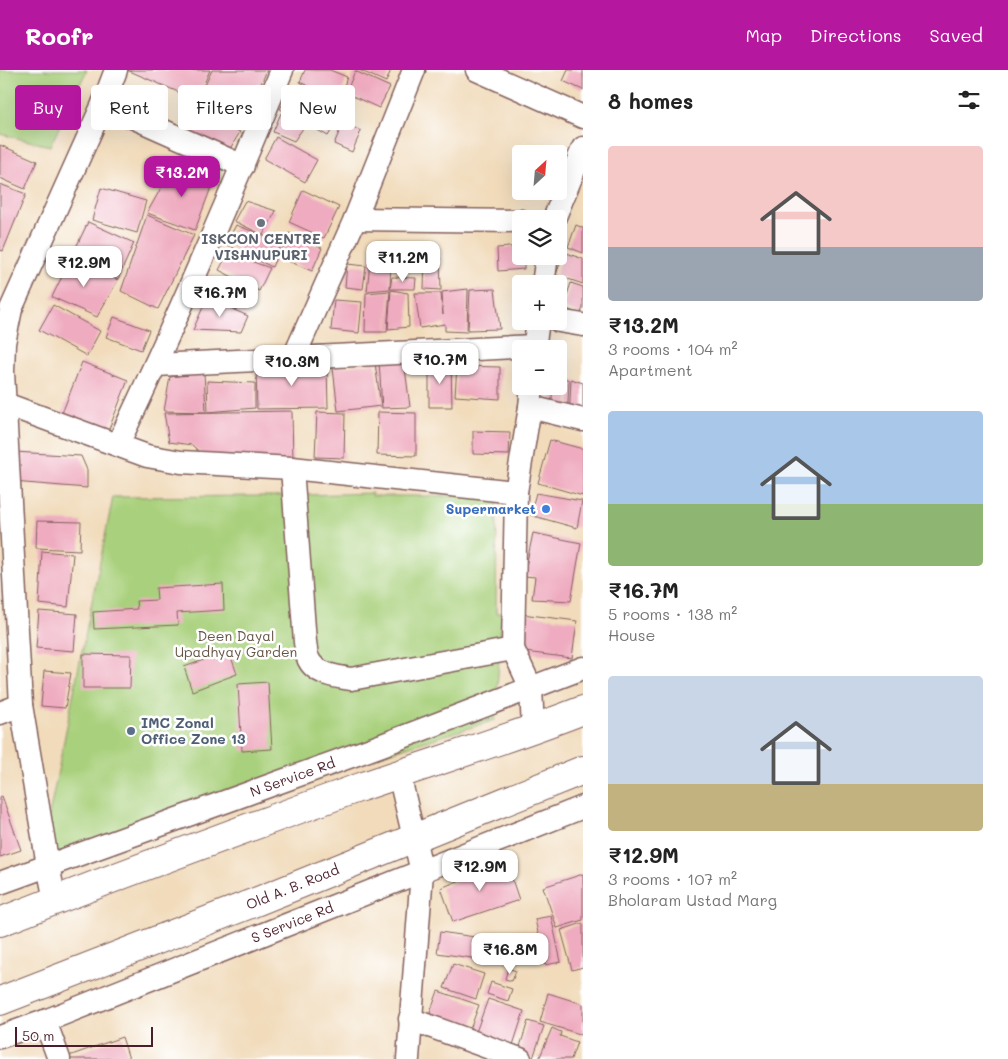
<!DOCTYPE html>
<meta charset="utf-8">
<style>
:root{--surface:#fff;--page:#f6f6f6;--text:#222;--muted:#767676;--accent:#b5179e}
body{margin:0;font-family:Mali,sans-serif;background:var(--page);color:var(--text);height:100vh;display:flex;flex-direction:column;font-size:19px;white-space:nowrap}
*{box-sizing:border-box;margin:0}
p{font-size:16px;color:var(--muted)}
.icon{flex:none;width:28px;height:28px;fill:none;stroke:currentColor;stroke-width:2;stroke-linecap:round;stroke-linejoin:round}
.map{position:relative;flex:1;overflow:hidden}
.details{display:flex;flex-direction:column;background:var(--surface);width:425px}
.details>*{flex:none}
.top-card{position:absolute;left:15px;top:15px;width:475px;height:45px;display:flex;gap:10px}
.needle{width:32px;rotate:26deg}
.buttons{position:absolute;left:512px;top:75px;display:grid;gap:10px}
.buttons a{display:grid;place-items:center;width:55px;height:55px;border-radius:5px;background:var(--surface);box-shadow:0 5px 20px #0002;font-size:25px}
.scale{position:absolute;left:15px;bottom:12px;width:138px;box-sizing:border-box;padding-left:5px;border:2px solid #4a1f2b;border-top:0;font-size:14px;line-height:18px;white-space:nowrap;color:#4a1f2b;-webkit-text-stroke:4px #fff;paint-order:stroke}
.price{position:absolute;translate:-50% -42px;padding:0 11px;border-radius:10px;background:#fff;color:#222;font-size:16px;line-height:32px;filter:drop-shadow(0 1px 2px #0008)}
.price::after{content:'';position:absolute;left:50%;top:30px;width:15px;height:11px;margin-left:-8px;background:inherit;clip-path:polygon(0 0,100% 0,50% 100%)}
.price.selected{background:var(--accent);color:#fff}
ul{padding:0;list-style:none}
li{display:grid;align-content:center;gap:10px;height:265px;padding:0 25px}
li span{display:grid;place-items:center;height:155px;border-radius:5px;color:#555}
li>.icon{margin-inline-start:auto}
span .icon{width:90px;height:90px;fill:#fffc;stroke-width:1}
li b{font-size:21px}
h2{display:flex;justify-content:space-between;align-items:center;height:60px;padding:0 25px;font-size:21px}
.tag{padding:0 18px;border-radius:5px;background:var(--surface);box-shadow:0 5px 20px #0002;font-size:18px;line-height:45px}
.tag.selected{background:var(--accent);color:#fff}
header{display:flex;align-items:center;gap:30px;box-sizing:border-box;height:70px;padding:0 25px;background:var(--accent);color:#fff}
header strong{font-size:24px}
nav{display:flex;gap:28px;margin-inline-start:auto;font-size:18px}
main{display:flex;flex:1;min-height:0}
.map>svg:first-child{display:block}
</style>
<header>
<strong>Roofr</strong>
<nav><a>Map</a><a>Directions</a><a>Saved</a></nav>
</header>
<main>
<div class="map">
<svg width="583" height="989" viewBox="0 0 583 989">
<rect width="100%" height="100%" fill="#fff"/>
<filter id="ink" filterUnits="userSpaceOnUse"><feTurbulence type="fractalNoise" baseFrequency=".02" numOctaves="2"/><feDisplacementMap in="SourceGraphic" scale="10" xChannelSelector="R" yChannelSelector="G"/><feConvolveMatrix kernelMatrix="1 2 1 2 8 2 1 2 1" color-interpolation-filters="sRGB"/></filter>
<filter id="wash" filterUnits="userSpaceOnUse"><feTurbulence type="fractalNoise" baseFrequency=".0096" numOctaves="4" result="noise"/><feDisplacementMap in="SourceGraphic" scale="20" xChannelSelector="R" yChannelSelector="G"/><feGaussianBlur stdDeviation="1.12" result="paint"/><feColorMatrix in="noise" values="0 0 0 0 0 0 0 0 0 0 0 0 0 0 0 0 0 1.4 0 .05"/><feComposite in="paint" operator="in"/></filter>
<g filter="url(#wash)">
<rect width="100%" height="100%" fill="#f1dbbb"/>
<g fill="#a9d07b" stroke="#7a7853">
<polygon points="0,0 87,0 50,76 0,64"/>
<polygon points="372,423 372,426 497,426 496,543 502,543 497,620 495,621 495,650 40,790 113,427 272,426"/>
</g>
<g id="blocks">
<g fill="#efacc0">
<polygon points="127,0 210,0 197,30"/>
<polygon points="212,0 267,0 241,60 194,40"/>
<polygon points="305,0 330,0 347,7 339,31 300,12"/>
<polygon points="359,0 391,0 386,12"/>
<polygon points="568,0 583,0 583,20 563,11"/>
<polygon points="355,1 390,17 379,38 346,23"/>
<polygon points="293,17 341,44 328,66 280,39"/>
<polygon points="196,42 240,62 225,87 183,64"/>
<polygon points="281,43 306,54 294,71 273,62"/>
<polygon points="343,53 361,61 352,82 334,74"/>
<polygon points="276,67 317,90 305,112 264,89"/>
<polygon points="0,75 37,91 25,119 0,108"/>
<polygon points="175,93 213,112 195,160 147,143"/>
<polygon points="0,114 26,124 3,181 0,180"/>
<polygon points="101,118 146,131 137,163 92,150"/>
<polygon points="303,120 339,137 324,168 289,152"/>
<polygon points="245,131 276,141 263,165 234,151"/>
<polygon points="147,145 194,165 158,239 121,221"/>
<polygon points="88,152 134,173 118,209 71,188"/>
<polygon points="236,155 282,173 272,197 226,174"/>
<polygon points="576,155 583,158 583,183 568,177"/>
<polygon points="289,163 322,178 312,201 279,187"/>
<polygon points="521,176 521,186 524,186 524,199 498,201 497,178"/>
<polygon points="371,182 391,183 390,219 367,221"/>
<polygon points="564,182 583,189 583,214 556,205"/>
<polygon points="228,183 270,198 259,221 219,200"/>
<polygon points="425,186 440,188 441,220 424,219"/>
<polygon points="409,187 413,199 394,200 393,189"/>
<polygon points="70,190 118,210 97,247 52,227"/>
<polygon points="347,194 366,196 363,219 345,217"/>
<polygon points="392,207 416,208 415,219 390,219"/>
<polygon points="571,213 583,217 583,238 580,245 563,237"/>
<polygon points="468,219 467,262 445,261 445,254 420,258 415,223 441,223 443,245 442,222"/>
<polygon points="495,219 500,259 468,260 470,220"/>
<polygon points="391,220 408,223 409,257 388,259"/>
<polygon points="390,221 387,262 365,262 366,223"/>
<polygon points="207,228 248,246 241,262 193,260"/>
<polygon points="334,230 362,232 359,263 331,260"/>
<polygon points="53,235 100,261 87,286 39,260"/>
<polygon points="114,247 149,260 141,280 106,267"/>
<polygon points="404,290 410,337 382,338 379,291"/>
<polygon points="82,292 128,310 107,364 61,346"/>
<polygon points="429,292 451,292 452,337 429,337"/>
<polygon points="375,293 381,336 338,341 333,298"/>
<polygon points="327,295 328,338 257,339 256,296"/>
<polygon points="457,296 500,297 500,329 455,326"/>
<polygon points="204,302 206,342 164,341 170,307"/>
<polygon points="559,306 569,310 567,352 550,350 553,316 559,316"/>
<polygon points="571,309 583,313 583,351 569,352"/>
<polygon points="207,311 255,313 255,338 208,342"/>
<polygon points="292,341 293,392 209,391 192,375 169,372 164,343"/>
<polygon points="317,342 345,343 344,388 315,387"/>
<polygon points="378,342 416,343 416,386 377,385"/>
<polygon points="473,361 510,362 509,385 473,384"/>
<polygon points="550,370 583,379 583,426 538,413"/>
<polygon points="15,382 81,386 87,400 87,418 13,412"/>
<polygon points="536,423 582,431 577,458 530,445"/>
<polygon points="37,451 81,452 80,480 36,478"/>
<polygon points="533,463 581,473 571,531 532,529 535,507 524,506"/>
<polygon points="42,481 73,484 68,537 39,534"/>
<polygon points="223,514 224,540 177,543 178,555 94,559 93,542 137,539 136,531 157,530 156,518"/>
<polygon points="39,541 77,544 74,581 36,578"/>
<polygon points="522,544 577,551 572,588 517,581"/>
<polygon points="229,581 237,604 192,621 184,597"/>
<polygon points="83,584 131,585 130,618 83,618"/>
<polygon points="44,601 71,603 65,638 41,636"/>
<polygon points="268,612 272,679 242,681 238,614"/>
<polygon points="2,726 21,780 0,787 0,727"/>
<polygon points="506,791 519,830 453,852 441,818"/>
<polygon points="583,804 583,850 557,858 543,817"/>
<polygon points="551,846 561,892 545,895 535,849"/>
<polygon points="583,853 583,897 572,900 561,860"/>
<polygon points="440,862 489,869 486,890 437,883"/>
<polygon points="453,894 484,904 476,929 444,918"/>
<polygon points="508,898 516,901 512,911 505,909"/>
<polygon points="491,912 512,919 508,931 487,924"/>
<polygon points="438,921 479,935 468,965 427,951"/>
<polygon points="548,923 583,934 583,965 540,952"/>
<polygon points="488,929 524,941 513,975 476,962"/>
<polygon points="528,951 544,956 533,988 518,983"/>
<polygon points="552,958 561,962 560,966 577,972 571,989 539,989"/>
<polygon points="122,967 129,989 70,989 69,986"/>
</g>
</g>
</g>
<g filter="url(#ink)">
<use href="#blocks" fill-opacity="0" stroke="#84615d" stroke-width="1"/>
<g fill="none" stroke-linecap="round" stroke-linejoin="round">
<g stroke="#84615d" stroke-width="25">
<g id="minor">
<polyline points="477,0 583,47"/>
<polyline points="103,34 243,96"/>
<polyline points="355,149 521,151"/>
<polyline points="554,149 583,78"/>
<polyline points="543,214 547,186"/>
<polyline points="559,251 583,255"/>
<polyline points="534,279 538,251"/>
<polyline points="293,289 355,149 414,0"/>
<polyline points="156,295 534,276"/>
<polyline points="532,316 530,337 516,422 513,579 531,618 533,659"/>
<polyline points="0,332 147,386 181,392 292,398 516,422"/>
<polyline points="530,337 583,350"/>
<path d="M118 374C177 251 230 126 282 0"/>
<path d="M292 398 305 572C306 577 306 584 308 588 314 604 337 607 351 609L513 579"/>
<polyline points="0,643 21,635"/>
<polyline points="399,704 422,802 408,989"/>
<path id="s1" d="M0 813 382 675 583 598"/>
<polyline points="55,830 48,796 21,635 3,302 4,273 11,239 103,34 116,0"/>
<polyline points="410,949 520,989"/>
<polyline points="45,951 59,989"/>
<path id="s2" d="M0 967 45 951 583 737"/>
</g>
</g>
<g stroke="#84615d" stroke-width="30">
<g id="major">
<path d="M0 852C119 805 238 761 358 718 433 692 509 669 583 640"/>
<path id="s3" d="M0 931 258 831 583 700"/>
</g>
</g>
<use href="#minor" stroke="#fff" stroke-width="22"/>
<use href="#major" stroke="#fff" stroke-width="28"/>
</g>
</g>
<circle fill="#6b7280" stroke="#fff" stroke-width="2" cx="261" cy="153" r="5"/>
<circle fill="#3f7fe0" stroke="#fff" stroke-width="2" cx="546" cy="439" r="5"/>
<circle fill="#5c6f8a" stroke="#fff" stroke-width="2" cx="131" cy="661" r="5"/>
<g text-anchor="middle" stroke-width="5" stroke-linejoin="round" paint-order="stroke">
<g font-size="14" font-weight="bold" fill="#5b616d" stroke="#fff">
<text x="261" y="174">ISKCON CENTRE<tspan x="261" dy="16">VISHNUPURI</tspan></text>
</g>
<g font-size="14" font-weight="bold" fill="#366cbe" stroke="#fff" text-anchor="end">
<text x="536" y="444">Supermarket</text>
</g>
<g font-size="14" fill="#665443" stroke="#fff">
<text x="236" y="571">Deen Dayal<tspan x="236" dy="16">Upadhyay Garden</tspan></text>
</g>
<g font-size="14" font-weight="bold" fill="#4e5e75" stroke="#fff" text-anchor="start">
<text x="141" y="658">IMC Zonal<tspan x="141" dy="16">Office Zone 13</tspan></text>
</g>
<g font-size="14" fill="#4a1f2b" stroke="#fff">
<text dy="5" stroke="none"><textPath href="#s1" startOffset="311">N Service Rd</textPath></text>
<text dy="5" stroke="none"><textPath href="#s3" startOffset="314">Old A. B. Road</textPath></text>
<text dy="5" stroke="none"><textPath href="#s2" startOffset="314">S Service Rd</textPath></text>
</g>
</g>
</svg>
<div class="buttons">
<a><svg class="needle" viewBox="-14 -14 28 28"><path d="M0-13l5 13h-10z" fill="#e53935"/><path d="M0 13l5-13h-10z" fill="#767676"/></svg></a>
<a><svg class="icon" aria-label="layers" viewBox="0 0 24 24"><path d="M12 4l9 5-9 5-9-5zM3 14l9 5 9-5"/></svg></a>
<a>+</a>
<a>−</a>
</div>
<div class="scale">50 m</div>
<b class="price selected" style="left:182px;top:128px">₹13.2M</b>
<b class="price" style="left:403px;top:213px">₹11.2M</b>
<b class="price" style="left:84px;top:218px">₹12.9M</b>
<b class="price" style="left:220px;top:248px">₹16.7M</b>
<b class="price" style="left:440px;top:315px">₹10.7M</b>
<b class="price" style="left:292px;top:317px">₹10.3M</b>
<b class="price" style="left:480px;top:822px">₹12.9M</b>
<b class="price" style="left:510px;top:905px">₹16.8M</b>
<div class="top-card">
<a class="tag selected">Buy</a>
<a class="tag">Rent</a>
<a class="tag">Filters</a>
<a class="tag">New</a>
</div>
</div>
<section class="details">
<h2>8 homes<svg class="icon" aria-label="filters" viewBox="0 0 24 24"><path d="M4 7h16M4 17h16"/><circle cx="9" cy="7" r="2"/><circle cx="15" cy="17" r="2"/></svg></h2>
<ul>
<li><span style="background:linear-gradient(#f6c9c9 65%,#9aa5b1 0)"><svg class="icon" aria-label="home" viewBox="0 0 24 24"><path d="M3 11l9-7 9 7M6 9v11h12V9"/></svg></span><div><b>₹13.2M</b><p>3 rooms · 104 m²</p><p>Apartment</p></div></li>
<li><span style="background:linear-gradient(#a9c7e8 60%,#8fb573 0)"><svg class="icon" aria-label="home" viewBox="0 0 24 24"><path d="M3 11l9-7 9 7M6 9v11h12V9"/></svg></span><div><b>₹16.7M</b><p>5 rooms · 138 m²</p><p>House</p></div></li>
<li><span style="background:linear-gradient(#c9d6e8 70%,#c2b280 0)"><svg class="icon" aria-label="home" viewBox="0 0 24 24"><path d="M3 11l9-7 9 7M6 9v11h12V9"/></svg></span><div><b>₹12.9M</b><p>3 rooms · 107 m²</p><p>Bholaram Ustad Marg</p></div></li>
</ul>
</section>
</main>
